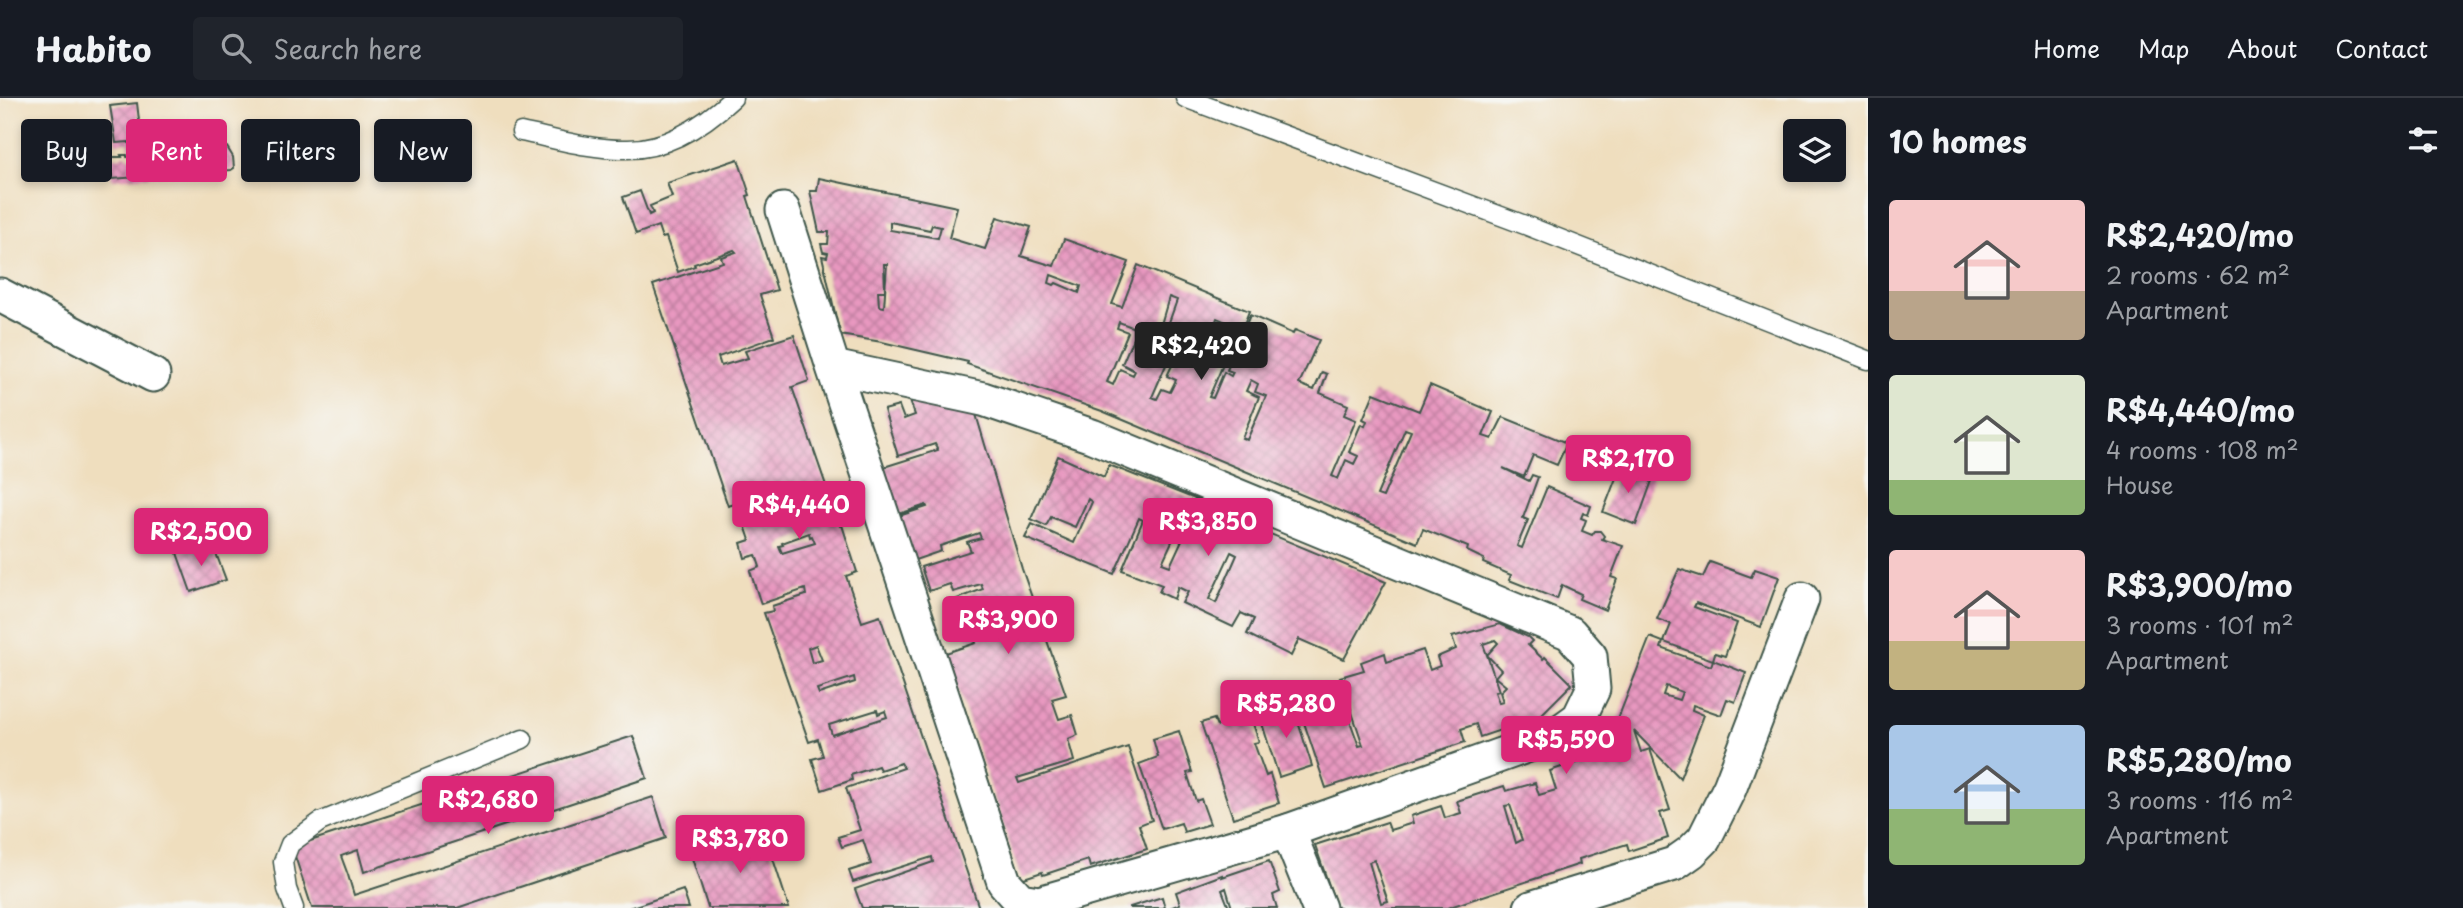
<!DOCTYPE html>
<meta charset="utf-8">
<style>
:root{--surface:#171b24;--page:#20242c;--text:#f1f3f6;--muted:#9ea1a6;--line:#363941;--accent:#db2777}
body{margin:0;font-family:"Playpen Sans",sans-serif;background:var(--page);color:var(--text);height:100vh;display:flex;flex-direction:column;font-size:26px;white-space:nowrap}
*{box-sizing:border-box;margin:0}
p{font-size:23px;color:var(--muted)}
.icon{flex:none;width:38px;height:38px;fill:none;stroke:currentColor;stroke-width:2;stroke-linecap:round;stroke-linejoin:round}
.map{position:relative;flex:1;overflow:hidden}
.side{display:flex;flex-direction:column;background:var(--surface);width:595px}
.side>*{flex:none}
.banner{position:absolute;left:21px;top:21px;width:665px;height:63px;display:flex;gap:14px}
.fabs{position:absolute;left:1783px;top:21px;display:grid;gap:14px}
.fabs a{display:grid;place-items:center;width:63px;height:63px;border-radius:7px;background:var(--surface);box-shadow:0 4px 10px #0003;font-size:35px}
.price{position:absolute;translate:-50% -60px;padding:0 16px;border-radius:7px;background:var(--accent);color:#fff;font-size:23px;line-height:46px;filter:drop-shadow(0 2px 4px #0008)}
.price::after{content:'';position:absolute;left:50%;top:42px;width:21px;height:16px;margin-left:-10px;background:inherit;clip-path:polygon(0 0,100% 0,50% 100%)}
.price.selected{background:#222;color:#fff}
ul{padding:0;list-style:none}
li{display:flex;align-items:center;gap:21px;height:175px;padding:0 21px}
li span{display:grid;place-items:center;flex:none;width:196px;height:140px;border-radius:7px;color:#555}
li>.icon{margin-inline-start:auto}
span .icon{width:84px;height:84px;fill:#fffc;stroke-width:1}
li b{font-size:30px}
h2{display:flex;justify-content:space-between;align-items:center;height:84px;padding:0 21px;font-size:30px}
.tag{padding:0 24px;border-radius:7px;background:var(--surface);box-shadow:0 4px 10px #0003;font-size:24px;line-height:63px}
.tag.selected{background:var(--accent);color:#fff}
header{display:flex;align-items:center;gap:42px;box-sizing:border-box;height:98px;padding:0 35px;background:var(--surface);border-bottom:2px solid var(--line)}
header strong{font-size:33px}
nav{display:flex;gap:38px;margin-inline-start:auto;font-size:24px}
.search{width:490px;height:63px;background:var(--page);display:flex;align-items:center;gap:18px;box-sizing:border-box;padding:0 24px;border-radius:7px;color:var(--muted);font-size:26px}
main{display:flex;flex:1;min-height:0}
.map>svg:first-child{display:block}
</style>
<header>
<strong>Habito</strong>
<div class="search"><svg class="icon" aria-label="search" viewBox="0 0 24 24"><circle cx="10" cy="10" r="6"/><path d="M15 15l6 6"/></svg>Search here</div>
<nav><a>Home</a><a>Map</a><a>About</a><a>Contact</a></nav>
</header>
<main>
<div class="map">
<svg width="1868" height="810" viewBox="0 0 1868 810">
<defs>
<pattern id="building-cross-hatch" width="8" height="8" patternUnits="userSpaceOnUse" patternTransform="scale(1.75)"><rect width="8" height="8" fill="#e898c0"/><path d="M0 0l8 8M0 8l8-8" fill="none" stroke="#bb7d9d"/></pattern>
</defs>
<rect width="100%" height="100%" fill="#f6f6f2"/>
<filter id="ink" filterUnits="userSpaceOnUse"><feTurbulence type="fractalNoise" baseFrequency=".0143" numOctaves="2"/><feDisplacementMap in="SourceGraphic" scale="14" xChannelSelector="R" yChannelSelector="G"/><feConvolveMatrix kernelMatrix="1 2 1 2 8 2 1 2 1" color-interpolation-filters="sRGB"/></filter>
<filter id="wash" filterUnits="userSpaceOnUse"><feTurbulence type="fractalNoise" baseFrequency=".00686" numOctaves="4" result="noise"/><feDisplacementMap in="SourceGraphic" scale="28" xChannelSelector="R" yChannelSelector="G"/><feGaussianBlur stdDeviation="1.57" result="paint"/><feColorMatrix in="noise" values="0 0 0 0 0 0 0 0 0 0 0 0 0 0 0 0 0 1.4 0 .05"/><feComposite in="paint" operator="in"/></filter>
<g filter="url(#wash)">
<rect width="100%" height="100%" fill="#efdebe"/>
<g id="blocks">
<g fill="url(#building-cross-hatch)" fill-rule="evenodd">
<polygon points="137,5 142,48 130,51 129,44 116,45 110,8"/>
<polygon points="336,35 338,69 263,71 262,39"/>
<polygon points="227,49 233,59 234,70 231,72 112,81 110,59 122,59 121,57 127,57 127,59 133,60 167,57"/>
<path d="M738 61 750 97 747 98 777 192 760 197 774 239 718 259 721 268 748 260 745 253 794 237 809 283 792 289 840 428 842 427 857 474 846 478 862 524 880 518 979 810H862L855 791 933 764 932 759 853 784 849 773 871 766 863 742 842 749 838 739 860 732 846 690 904 670 901 665 880 672 878 668 851 677 852 682 822 692 812 661 823 658 818 641 809 644 764 515 773 513 772 508 806 497 805 491 761 506 750 473 760 469 756 457 745 460 741 445 750 442 739 410 784 395 782 392 728 408 653 187 723 164 721 159 736 154 734 152 694 166 695 168 678 174 666 139 662 140 658 128 636 136 623 99 640 93 649 117 653 115 650 108 672 99 667 85ZM809 435 810 439 812 438 815 445 782 455 779 448 783 447 782 445ZM816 547 822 562 812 565 808 550ZM854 579 855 584 819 596 817 591ZM877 612 878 616 885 613 887 619 832 637 829 627Z"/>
<path d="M819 80 957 109 949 140 985 151 997 119 1031 129 1021 158 1054 168 1064 141 1129 164 1112 206 1122 209 1138 167 1249 213 1242 231 1217 220 1208 246 1228 255 1209 299 1213 300 1224 274 1231 278 1233 274 1227 272 1250 217 1293 236 1295 232 1319 242 1299 286 1314 292 1322 274 1327 276 1320 295 1348 307 1344 317 1356 322 1332 378 1338 381 1346 362 1354 366 1358 358 1349 354 1361 326 1365 328 1367 323 1363 321 1374 295 1419 313 1430 287 1493 314 1483 338 1492 341 1503 319 1567 345 1557 367 1533 357 1524 379 1503 370 1529 383 1532 377 1538 379 1523 420 1528 422 1517 448 1522 450 1547 389 1591 408 1588 417 1583 415 1581 420 1586 422 1582 433 1592 437 1595 433H1600L1604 438 1602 441 1623 448 1611 479 1617 481 1605 512 1579 501 1581 496 1562 487 1557 501 1509 482 1511 477 1483 465 1484 461 1467 453 1468 449 1423 431 1417 445 1102 313 967 266 968 264 882 244 840 237 822 158 827 159 828 155 823 154 821 146H828L829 134H819L810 93H817ZM890 124 930 132 932 127 941 129 938 140 890 132ZM884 166H887L884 209 879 208 878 193H885ZM1051 177 1081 188 1079 195 1056 185 1054 187 1049 185ZM1169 199 1177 202 1167 230 1186 238 1167 278 1176 282 1170 294 1162 291 1157 301 1152 299 1176 244 1158 237ZM1119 224 1137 231 1122 266 1135 273 1133 277 1120 271 1113 287 1107 284 1128 234 1117 230ZM1251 282 1258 286 1255 294 1266 298 1247 342 1242 340 1259 299 1246 293ZM1405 331 1411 333 1383 399 1377 397Z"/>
<polygon points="916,302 975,313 1022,471 1066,597 1052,601 1059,621 1072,617 1078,637 1068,641 1074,663 1017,680 1019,685 1128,649 1152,722 1139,727 1147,751 1090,769 1088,762 1043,777 1042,774 1021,781 946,555 976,545 974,540 968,542 957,508 960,508 957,501 983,491 981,486 953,494 950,486 929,493 921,469 971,453 967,444 981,440 979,435 940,448 941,453 915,462 899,418 927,409 926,407 899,416 884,369 938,352 935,346 898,358 884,312 899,308 904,321 915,317 910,303"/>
<path d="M1058 358 1104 379 1109 367 1200 403 1245 422 1244 425 1386 484 1344 561 1299 541 1291 558 1247 536 1254 521 1241 515 1233 529 1182 505 1188 494 1178 489 1174 501 1159 494 1162 487 1122 472 1143 422 1139 420 1114 476 1025 440 1032 426 1074 445 1092 404 1088 401 1075 429 1051 419 1046 428 1031 421ZM1180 426 1188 429 1170 468 1162 465ZM1231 454 1237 457 1216 505 1209 501Z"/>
<polygon points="1621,367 1653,380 1636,427 1603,414"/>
<polygon points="211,442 226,482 191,494 177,455 198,448 204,456 212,453 209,443"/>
<path d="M1710 464 1751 479 1755 471 1779 479 1761 529 1696 505 1694 509 1737 525 1725 558 1715 555 1713 562 1746 575 1735 604 1727 601 1721 617 1693 607 1692 612 1704 617 1680 680 1634 633 1641 654 1650 651 1670 712 1660 715 1668 740 1629 753 1627 746 1579 761 1580 766 1447 810H1337L1315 747 1387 724 1390 732 1413 725 1411 718 1441 708 1445 720 1461 715 1457 703 1504 688 1506 693 1535 685 1539 697 1556 692 1550 673 1597 657 1619 618 1650 539 1663 544 1661 550 1711 568 1713 562 1664 544 1671 526 1657 521 1679 471 1703 479ZM1666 588 1682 594 1679 602 1663 597ZM1510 707 1522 742 1516 745 1505 708ZM1374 762 1388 803 1381 805 1369 764Z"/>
<path d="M1500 526 1528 539 1532 543 1528 547 1543 561 1545 559 1572 586 1539 619 1480 639 1476 626 1461 631 1465 644 1326 690 1294 595 1325 585 1331 605 1342 601 1359 648 1363 647 1340 579 1364 572 1361 564 1385 555 1387 564 1423 552 1430 572 1440 568 1437 559 1456 551 1452 539ZM1495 542 1498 545 1487 557 1501 572 1495 579 1506 588 1500 594 1503 604 1499 605 1495 594 1499 593 1487 557 1483 546Z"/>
<polygon points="1292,605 1312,668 1279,679 1259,616"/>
<polygon points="1248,610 1259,644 1254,645 1266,678 1270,676 1279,705 1233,720 1201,625 1214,621 1217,628 1236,622 1234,614"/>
<polygon points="1179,633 1192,674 1187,675 1196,703 1201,701 1210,726 1184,734 1181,725 1162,731 1139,666 1158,659 1153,641"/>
<polygon points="633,638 647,680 364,774 358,752 341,758 348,777 354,797 653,699 666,740 457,810 312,810 292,749"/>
<polygon points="764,733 789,810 708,810 691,757"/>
<polygon points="1269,763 1280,794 1273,797 1277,810 1232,810 1226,790 1222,792 1229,810 1170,810 1180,806 1176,794 1222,777 1222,779"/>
<polygon points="683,792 689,810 629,810"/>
<polygon points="1162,799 1165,810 1130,810 1130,809"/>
</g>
</g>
</g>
<g filter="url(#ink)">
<use href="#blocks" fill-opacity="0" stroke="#3e5549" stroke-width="2"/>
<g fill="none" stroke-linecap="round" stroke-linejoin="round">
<g stroke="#3e5549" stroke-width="21">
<g id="lane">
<polyline points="1185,0 1525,127 1868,262"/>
<path d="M521 34C555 41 593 52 628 51 668 51 705 26 733 0"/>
<polyline points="294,810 287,791 283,764 290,746 320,724 523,641"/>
</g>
</g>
<g stroke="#3e5549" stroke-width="37">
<g id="street">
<polyline points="783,112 833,269 1004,784 1020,802 1039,805 1288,733 1554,638 1579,620 1593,591 1590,558 1570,535 1092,338 983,301 833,269"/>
<polyline points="0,197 153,277"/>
<polyline points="1288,733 1319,810"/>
<polyline points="1531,810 1674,766 1691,754 1704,741 1730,689 1802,501"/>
</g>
</g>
<use href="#lane" stroke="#fff" stroke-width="18"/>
<use href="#street" stroke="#fff" stroke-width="33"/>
</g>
</g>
</svg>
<div class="fabs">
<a><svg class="icon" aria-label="layers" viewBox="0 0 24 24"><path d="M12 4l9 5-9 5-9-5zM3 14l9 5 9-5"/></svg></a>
</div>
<b class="price selected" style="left:1201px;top:284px">R$2,420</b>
<b class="price" style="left:1628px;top:397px">R$2,170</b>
<b class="price" style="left:799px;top:443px">R$4,440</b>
<b class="price" style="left:1208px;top:460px">R$3,850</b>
<b class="price" style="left:201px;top:470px">R$2,500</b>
<b class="price" style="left:1008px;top:558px">R$3,900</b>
<b class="price" style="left:1286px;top:642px">R$5,280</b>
<b class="price" style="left:1566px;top:678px">R$5,590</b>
<b class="price" style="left:488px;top:738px">R$2,680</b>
<b class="price" style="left:740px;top:777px">R$3,780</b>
<div class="banner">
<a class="tag">Buy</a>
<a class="tag selected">Rent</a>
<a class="tag">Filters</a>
<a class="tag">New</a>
</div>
</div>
<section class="side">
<h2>10 homes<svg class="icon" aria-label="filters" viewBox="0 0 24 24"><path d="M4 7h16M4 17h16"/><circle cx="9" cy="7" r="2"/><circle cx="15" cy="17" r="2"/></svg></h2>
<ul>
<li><span style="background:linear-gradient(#f6c9c9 65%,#b9a48a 0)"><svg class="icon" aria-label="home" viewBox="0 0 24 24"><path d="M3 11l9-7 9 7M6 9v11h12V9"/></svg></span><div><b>R$2,420/mo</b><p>2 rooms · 62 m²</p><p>Apartment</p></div></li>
<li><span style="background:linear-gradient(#dfe7d0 75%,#8fb573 0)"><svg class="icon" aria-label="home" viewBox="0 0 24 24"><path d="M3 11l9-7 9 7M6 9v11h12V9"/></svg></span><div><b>R$4,440/mo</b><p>4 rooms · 108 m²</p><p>House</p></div></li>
<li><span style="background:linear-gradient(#f6c9c9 65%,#c2b280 0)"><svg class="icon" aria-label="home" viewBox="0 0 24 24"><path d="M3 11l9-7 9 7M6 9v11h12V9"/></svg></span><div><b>R$3,900/mo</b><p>3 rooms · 101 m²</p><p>Apartment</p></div></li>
<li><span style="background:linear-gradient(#a9c7e8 60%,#8fb573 0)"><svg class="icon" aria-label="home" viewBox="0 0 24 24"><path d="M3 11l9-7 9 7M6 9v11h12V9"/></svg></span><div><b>R$5,280/mo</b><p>3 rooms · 116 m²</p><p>Apartment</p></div></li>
</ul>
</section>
</main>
